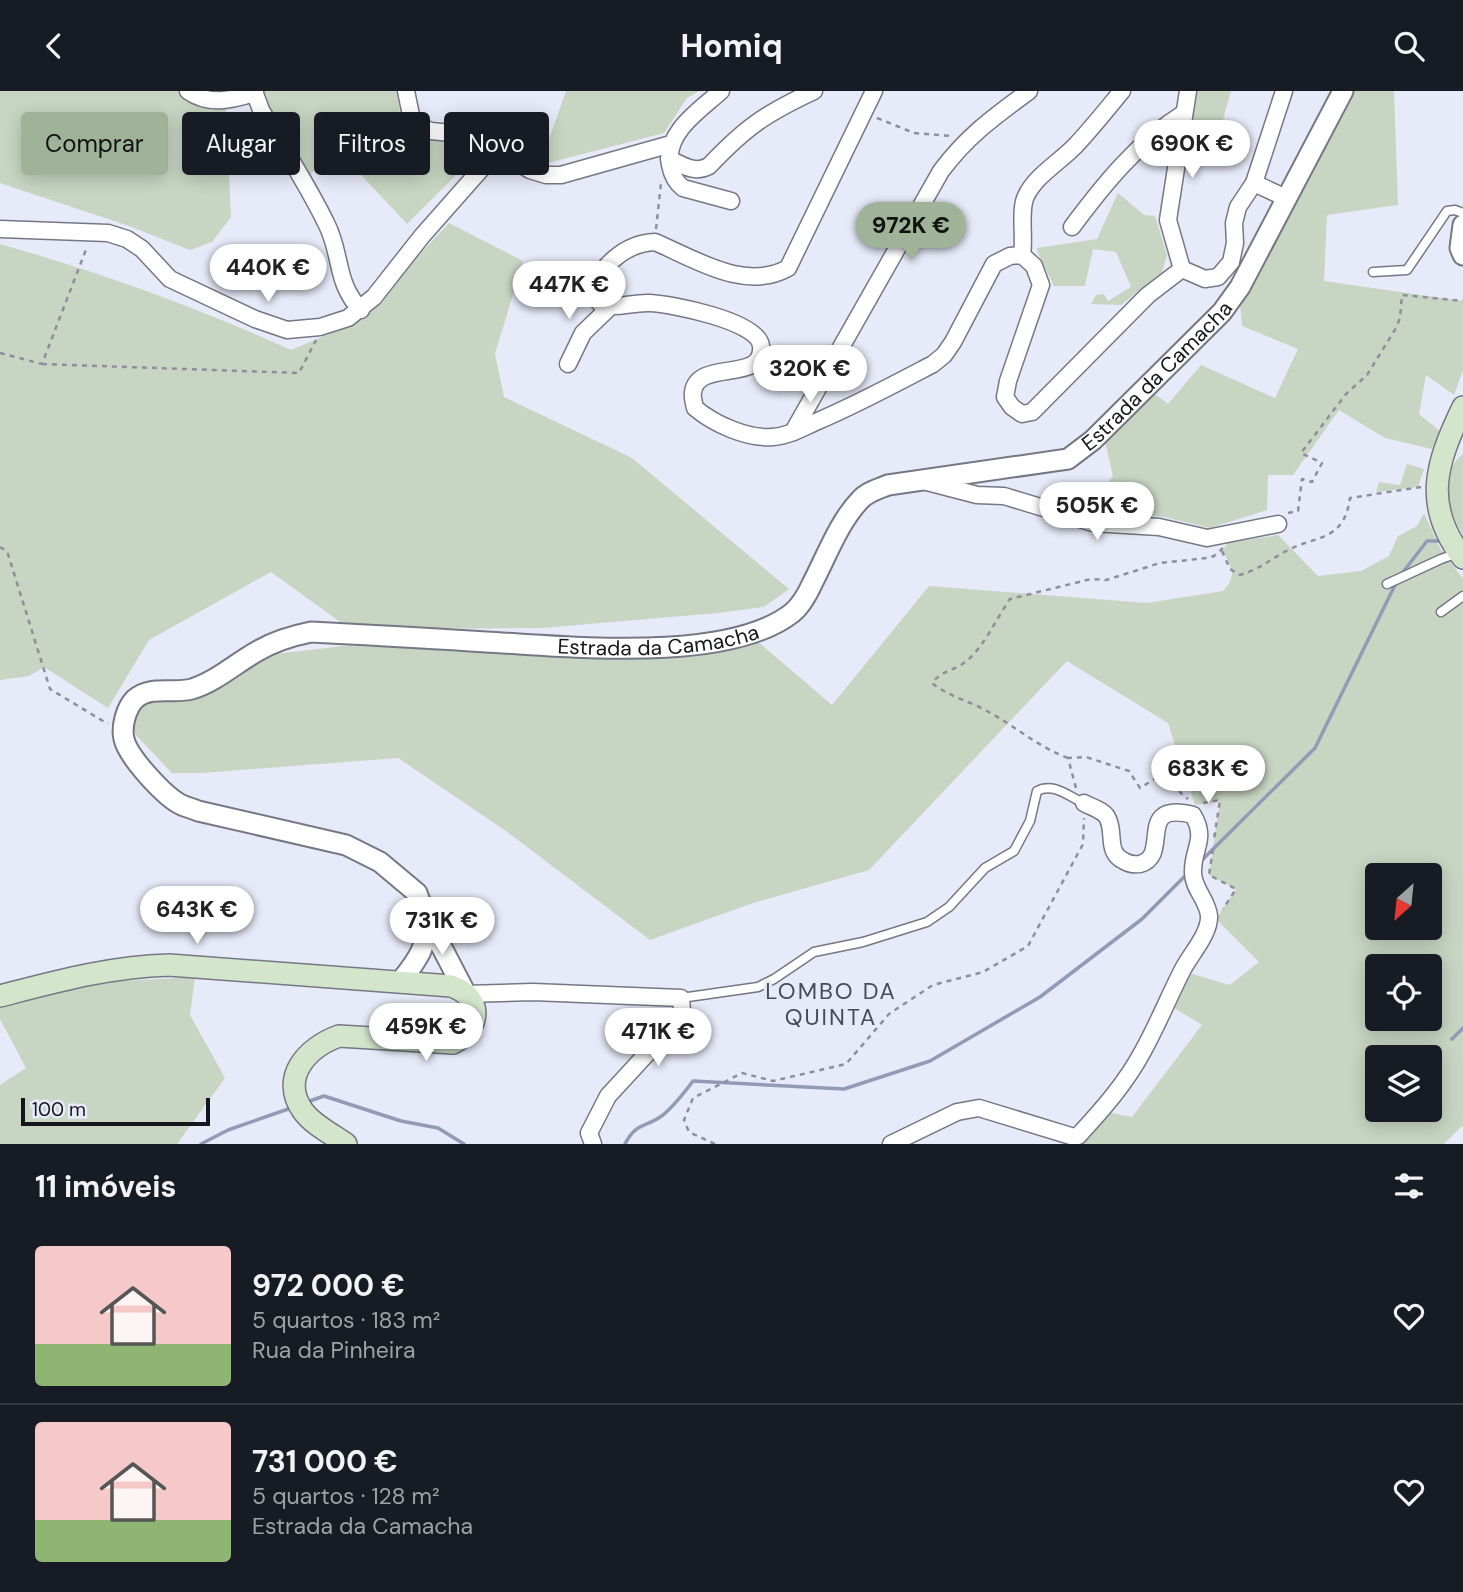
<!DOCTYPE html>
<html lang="pt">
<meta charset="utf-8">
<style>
:root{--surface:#171b24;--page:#242831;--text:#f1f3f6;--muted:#9ea1a6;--line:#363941;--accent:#9eb397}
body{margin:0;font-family:"DM Sans",sans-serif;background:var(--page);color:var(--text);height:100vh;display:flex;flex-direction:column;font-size:26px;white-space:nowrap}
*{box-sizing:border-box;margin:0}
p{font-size:23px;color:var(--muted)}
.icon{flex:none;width:38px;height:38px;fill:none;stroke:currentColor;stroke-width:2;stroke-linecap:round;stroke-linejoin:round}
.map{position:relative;height:1053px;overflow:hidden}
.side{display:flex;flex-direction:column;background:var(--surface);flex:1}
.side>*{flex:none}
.hud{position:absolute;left:21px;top:21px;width:700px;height:63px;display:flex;gap:14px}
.needle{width:46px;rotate:207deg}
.controls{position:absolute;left:1365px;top:772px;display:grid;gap:14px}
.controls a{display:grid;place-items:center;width:77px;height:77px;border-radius:7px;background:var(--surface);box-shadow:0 4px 18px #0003;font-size:35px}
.scale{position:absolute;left:21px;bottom:18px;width:189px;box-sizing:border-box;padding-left:7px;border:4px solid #15161b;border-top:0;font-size:19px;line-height:24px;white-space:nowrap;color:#15161b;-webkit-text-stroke:5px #e7eaf8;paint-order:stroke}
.price{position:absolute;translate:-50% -60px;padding:0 16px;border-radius:24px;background:#fff;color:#222;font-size:23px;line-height:46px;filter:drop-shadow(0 2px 4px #0008)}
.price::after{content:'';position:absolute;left:50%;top:42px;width:21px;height:16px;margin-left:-10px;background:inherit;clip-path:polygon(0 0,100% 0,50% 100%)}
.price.selected{background:var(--accent);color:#111}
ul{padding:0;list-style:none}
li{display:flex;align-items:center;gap:21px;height:175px;padding:0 35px}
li+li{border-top:2px solid var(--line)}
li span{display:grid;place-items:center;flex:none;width:196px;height:140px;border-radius:7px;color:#555}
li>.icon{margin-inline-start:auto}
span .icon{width:84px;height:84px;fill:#fffc;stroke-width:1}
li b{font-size:30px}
h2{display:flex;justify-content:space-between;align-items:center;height:84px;padding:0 35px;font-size:30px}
.pill{padding:0 24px;border-radius:7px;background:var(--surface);box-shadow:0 4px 18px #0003;font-size:24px;line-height:63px}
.pill.selected{background:var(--accent);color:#111}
header{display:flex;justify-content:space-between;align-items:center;height:91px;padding:0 35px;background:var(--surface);font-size:32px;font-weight:700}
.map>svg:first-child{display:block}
</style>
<header><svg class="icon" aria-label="back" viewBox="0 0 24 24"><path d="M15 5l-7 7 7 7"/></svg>Homiq<svg class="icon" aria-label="search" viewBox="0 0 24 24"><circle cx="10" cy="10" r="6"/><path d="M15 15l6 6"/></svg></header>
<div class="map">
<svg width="1463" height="1053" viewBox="0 0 1463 1053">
<rect width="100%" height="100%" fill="#e7eaf8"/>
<g fill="#c7d5c2" fill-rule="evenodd">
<polygon points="0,0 225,0 231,126 212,151 190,159 129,135 0,92"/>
<polygon points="260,0 396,0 403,37 470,49 477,57 473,67 407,133 336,57 308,86"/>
<polygon points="566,0 699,0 687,7 664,42 540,74"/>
<polygon points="1194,0 1231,0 1220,39 1190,27"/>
<polygon points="1351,0 1394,0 1398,114 1327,124 1324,190 1463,210 1463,279 1454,304 1426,284 1419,323 1440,340 1432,358 1385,347 1339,319 1293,384 1268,384 1267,419 1210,437 1165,426 1089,419 1113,385 1105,350 1152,301 1168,313 1201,274 1275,307 1298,258 1242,235 1240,212"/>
<path d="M1118 102 1144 124 1155 125 1167 164 1162 181 1121 214 1091 213 1096 204 1104 203 1108 210 1131 196 1116 161 1093 158 1085 195H1054C1050 185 1038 166 1037 157L1097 148Z"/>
<path d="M449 132 523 170 495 263 504 306 632 367 789 498 764 516 718 522 542 537 350 538 271 481 149 549 108 617 44 576 29 585 0 589V153C100 181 196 216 291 259L355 232Z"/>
<path d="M1463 363V444C1448 419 1437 383 1463 363Z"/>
<polygon points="1407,373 1424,378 1418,396 1376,401 1379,391 1400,394"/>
<path d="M1424 422 1441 459 1463 488V1034L1444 1053H1069L1074 1046 1101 1020 1132 1026 1202 934 1166 912 1182 880 1230 894 1259 871 1216 828 1236 798 1209 784 1220 710 1195 714 1168 632 1067 570 869 779 753 812 650 849 506 740 398 667 202 682H172L130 638 137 618 152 608H191L267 564 344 555 750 544 832 614 929 495 1147 512 1223 500C1238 483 1231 478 1223 459L1228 452 1278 444 1318 485 1361 480 1389 465 1398 445 1417 435ZM1377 784H1430V836H1377ZM1377 875H1430V928H1377ZM1377 966H1430V1018H1377Z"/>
<polygon points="195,886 190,924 225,987 177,1053 0,1053 0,994 26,977 0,928 0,915 104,891"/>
</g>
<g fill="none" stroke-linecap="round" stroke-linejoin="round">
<g stroke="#939ab6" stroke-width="3.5">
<polyline points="1400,485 1427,450 1445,450"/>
<polyline points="1200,771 1315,657 1396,492"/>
<polyline points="1452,948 1463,937"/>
<polyline points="307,1011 324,1005 401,1030 438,1037 464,1053"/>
<polyline points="201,1053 228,1039 294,1016"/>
<path d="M625 1053C636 1031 646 1037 663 1024 675 1014 684 1002 693 990L844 998 930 970 1040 906 1142 828 1187 783"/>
</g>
<g stroke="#757884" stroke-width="11">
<g id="service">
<polyline points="1373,181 1407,179 1447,120 1455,119 1463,122"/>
<polyline points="1387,493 1441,468 1458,462"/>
<polyline points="1441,521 1463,505"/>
<path d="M681 907 758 896 774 888 814 861 863 851 927 831 949 816 985 777 1014 760 1030 730 1037 700C1054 691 1069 706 1084 712"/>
</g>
</g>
<g stroke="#757884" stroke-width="19">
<g id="minor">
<path d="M188 0C209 15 232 9 255 2"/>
<path d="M254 0 261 19C283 57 308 94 327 134 342 164 335 192 361 219"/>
<polyline points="406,0 412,29 421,36 431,40 472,44 530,79 546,84 561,84 671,53"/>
<path d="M721 0C700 19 665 41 670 74 672 84 675 91 683 97L731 110"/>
<path d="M874 0 788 177C745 201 695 168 655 151 627 152 594 176 595 207L602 214C618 218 633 211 650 212 671 213 759 230 761 255 765 293 698 267 693 301 692 306 694 312 695 317 714 333 747 348 773 346 789 345 804 336 818 330 858 313 895 293 933 273L944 264 953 251 994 173 1010 165 1022 164 1034 175 1041 194 1008 290 1005 306 1012 316 1022 323 1032 321 1148 204 1182 178 1205 188 1218 186 1231 171 1235 152 1234 132 1238 116 1254 92 1284 0"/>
<path d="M669 68C683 74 694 83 709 75 746 36 765 23 814 0"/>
<polyline points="1254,92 1286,107"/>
<path d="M1072 136C1104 93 1138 51 1184 22"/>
<polyline points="0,138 108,142 127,148 142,158 170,188 255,228 287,239 320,236 348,227 374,206 422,145 498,59"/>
<path d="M1022 164C1025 147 1019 119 1026 105 1036 84 1060 71 1076 54 1092 37 1107 18 1122 0"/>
<polyline points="1182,178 1168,129 1188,0"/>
<polyline points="568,273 583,242 610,216"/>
<path d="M793 341 941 80C968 44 994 26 1029 0"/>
<polyline points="923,390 977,404 1004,405 1093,432 1159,436 1207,447 1278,433"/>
<polyline points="466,903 533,901 681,907 682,920 676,931 608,1005 589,1042 593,1053"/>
<path d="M891 1053 957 1021 979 1017 1074 1046 1078 1045C1102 1019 1126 992 1143 960 1158 933 1169 905 1183 878 1191 863 1210 842 1209 825 1208 809 1192 797 1193 780 1193 757 1207 748 1193 724 1134 709 1172 765 1140 773 1134 774 1129 773 1124 770 1105 761 1116 741 1107 726 1103 719 1091 716 1084 712"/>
</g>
</g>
<g stroke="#757884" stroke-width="23">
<g id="tertiary">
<polyline points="1463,134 1460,157 1463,164"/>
<path d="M400 891C416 871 430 853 426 826"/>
<path id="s1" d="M466 903 425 824 417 802 380 771 346 754 198 720C192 717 184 716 178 712 163 703 128 666 124 648 121 636 126 617 135 608 151 594 173 603 192 598 215 591 235 573 256 561 274 550 291 545 311 541 369 544 427 547 486 551 566 555 727 573 792 522 801 515 808 502 813 491 827 464 839 431 860 409 867 401 878 398 888 394L1068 368 1093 349 1222 221 1240 196 1343 0"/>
</g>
</g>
<g stroke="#757884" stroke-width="24">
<g id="secondary">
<path d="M1463 316C1436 372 1422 414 1463 467"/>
<path d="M0 905C58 890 108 876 169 874L451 895C483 906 482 937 453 952L339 945C308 956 279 986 303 1020 313 1034 332 1043 346 1053"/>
</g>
</g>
<g stroke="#8d8f9a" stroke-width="2.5" stroke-dasharray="5 5" stroke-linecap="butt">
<polyline points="877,27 914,42 951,45"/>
<polyline points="656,138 661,92"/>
<polyline points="0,262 42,273 87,156"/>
<polyline points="42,273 299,282 316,249"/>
<polyline points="1288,422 1298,420 1302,388 1312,391 1322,372 1301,362 1346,303 1367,284 1396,237 1400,227 1402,204 1463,210"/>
<polyline points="0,456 7,460 50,598 108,633"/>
<path d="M1222 460 1230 478 1240 484C1262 477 1269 469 1288 459 1318 444 1344 450 1350 407L1421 396"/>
<path d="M1068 667C1038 656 1015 635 987 620 969 610 948 605 932 592 943 578 956 580 969 568 985 553 997 527 1010 508L1091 488 1106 489 1160 472 1207 467 1214 465 1223 457"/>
<polyline points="1076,697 1068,667 1086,666 1129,680 1140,697 1156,687 1169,692 1188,708"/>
<polyline points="1203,712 1220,709 1214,748"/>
<polyline points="1213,758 1209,784 1236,798 1223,818"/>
<polyline points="715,1053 689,1041 684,1029 693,1007 742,982 773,990 846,973 889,923 933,894 983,881 1028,855 1083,753 1084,727"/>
</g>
<use href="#service" stroke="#fff" stroke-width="8"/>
<use href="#minor" stroke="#fff" stroke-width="16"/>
<use href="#tertiary" stroke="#fff" stroke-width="19"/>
<use href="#secondary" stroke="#d3e6cb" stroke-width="21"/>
</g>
<g text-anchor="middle" stroke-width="6" stroke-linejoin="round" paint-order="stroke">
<g font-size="21" fill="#15161b" stroke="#e7eaf8">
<text dy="7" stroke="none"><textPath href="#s1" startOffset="1648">Estrada da Camacha</textPath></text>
<text dy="7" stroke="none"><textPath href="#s1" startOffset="1040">Estrada da Camacha</textPath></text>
</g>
<g font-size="23" letter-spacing="2" fill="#484b56" stroke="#e7eaf8">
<text x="831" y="908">LOMBO DA<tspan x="831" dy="26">QUINTA</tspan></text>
</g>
</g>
</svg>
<div class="controls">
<a><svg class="needle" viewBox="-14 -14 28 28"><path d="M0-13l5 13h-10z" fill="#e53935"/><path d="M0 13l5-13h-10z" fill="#9ea1a6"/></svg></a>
<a><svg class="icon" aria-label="locate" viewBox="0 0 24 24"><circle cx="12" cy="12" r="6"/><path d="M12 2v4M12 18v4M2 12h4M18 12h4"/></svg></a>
<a><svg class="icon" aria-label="layers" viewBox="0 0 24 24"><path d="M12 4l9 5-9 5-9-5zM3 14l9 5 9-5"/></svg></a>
</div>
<div class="scale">100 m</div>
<b class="price" style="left:1192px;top:89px">690K €</b>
<b class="price selected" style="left:911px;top:171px">972K €</b>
<b class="price" style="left:268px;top:213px">440K €</b>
<b class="price" style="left:569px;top:230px">447K €</b>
<b class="price" style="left:810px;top:314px">320K €</b>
<b class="price" style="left:1097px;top:451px">505K €</b>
<b class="price" style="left:1208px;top:714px">683K €</b>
<b class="price" style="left:197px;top:855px">643K €</b>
<b class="price" style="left:442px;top:866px">731K €</b>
<b class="price" style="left:426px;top:972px">459K €</b>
<b class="price" style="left:658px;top:977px">471K €</b>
<div class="hud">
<a class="pill selected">Comprar</a>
<a class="pill">Alugar</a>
<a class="pill">Filtros</a>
<a class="pill">Novo</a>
</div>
</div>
<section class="side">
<h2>11 imóveis<svg class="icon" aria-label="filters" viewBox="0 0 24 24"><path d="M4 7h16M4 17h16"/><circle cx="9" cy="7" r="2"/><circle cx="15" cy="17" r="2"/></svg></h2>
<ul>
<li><span style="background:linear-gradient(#f6c9c9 70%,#8fb573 0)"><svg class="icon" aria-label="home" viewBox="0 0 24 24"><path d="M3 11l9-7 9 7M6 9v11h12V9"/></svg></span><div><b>972 000 €</b><p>5 quartos · 183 m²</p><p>Rua da Pinheira</p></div><svg class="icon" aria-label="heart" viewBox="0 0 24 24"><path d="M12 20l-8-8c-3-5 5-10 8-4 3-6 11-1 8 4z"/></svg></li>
<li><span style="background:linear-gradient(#f6c9c9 70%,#8fb573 0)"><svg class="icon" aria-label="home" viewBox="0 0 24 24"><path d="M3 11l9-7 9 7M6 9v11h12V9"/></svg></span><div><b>731 000 €</b><p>5 quartos · 128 m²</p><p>Estrada da Camacha</p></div><svg class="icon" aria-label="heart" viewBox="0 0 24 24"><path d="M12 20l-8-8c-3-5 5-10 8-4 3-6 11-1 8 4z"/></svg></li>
</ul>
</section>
